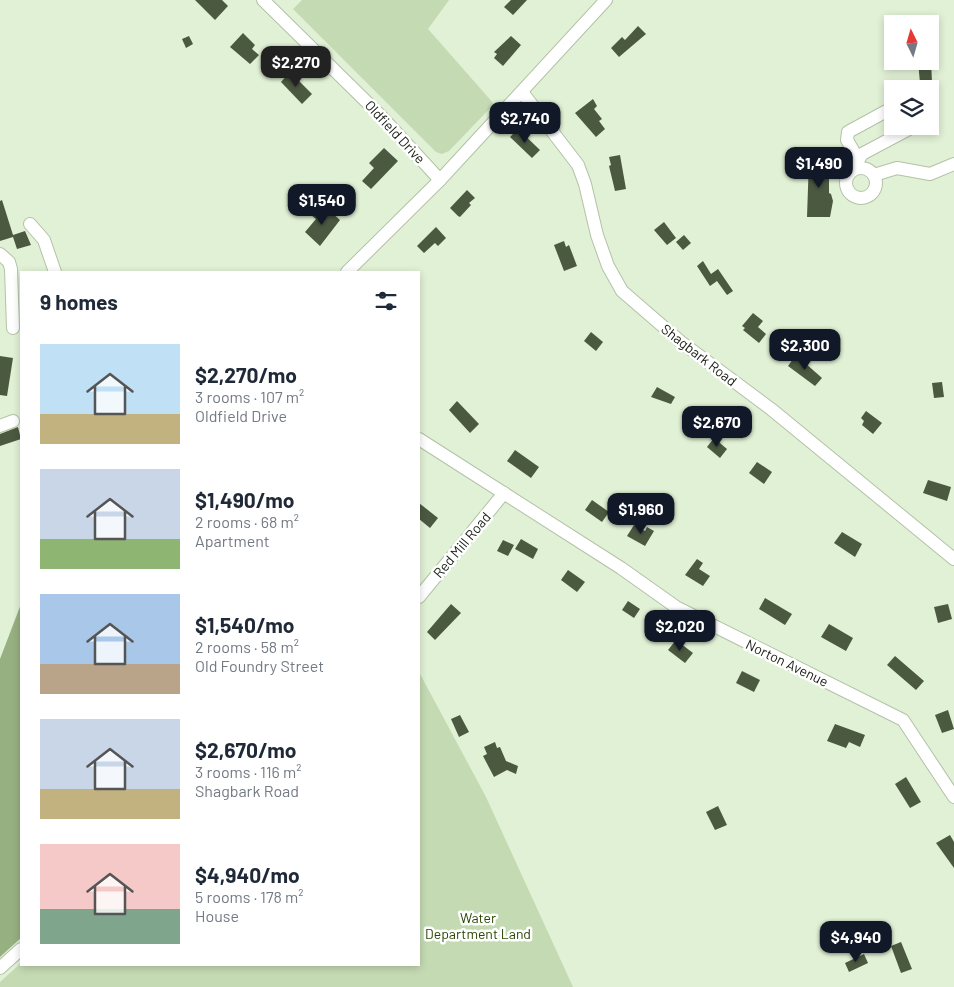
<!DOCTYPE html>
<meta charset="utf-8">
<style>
:root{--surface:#fff;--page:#f6f6f7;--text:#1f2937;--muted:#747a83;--accent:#111827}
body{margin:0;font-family:Barlow,sans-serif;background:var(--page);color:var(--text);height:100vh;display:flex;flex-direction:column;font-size:19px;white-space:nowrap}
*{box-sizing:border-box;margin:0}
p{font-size:16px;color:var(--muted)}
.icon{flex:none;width:28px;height:28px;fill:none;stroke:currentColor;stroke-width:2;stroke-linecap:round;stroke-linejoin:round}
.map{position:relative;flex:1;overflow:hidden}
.panel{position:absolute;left:20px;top:271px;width:400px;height:695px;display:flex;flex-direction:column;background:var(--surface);border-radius:0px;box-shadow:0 2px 8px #0003}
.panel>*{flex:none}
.needle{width:32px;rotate:355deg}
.buttons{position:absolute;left:884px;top:15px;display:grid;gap:10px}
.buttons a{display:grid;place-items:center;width:55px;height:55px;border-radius:0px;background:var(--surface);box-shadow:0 2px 8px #0003;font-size:25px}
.price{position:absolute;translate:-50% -42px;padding:0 11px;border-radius:10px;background:var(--accent);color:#fff;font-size:16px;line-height:32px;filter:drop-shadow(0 1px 2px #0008)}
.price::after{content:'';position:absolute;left:50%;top:30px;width:15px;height:11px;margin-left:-8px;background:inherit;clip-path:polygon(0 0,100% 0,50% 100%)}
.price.on{background:#222;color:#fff}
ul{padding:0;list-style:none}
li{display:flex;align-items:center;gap:15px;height:125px;padding:0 20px}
li span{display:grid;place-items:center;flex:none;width:140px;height:100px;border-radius:0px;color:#555}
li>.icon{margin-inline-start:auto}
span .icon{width:60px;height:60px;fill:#fffc;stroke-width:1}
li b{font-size:21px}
h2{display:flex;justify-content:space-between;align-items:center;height:60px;padding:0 20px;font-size:21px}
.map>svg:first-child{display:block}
</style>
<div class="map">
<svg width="954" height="987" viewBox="0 0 954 987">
<rect width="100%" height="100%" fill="#e1f1d5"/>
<g fill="#c4dab3">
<polygon points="302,0 449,0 428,29 494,104 449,151 442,154 436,152 293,9"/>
<polygon points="419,672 486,797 573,987 0,987 0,982 21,963 21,965 419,965"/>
</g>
<polygon fill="#97b082" points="21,604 21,938 0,957 0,659"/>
<g fill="#4c5941">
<polygon points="195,0 222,0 228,6 215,20"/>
<polygon points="511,0 527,0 513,15 504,7"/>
<polygon points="638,26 646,34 619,57 611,48 622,37 625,40"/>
<polygon points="243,33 255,45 252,49 259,55 250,64 230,47"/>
<polygon points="189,36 193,44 186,48 182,39"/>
<polygon points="511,36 521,45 503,66 494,58 497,54 494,52"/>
<polygon points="918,61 931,61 932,82 920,83"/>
<polygon points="290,72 312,94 302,104 281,82"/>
<polygon points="593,99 597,106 594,109 602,119 599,121 605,129 596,137 575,113"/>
<polygon points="518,129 540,150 532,158 510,137"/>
<polygon points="384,148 398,161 371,189 362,181 374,168 369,163"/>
<polygon points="620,155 626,189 615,191 609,166 611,165 609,157"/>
<polygon points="809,159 829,159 829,193 831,194 833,201 830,217 807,217"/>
<polygon points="467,190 475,198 469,203 471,205 460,217 458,216 450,208"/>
<polygon points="2,200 13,235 25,231 31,245 17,249 13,237 0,241 0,201"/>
<polygon points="317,208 328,216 331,212 340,220 320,246 305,232 316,219 311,215"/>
<polygon points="664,222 676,238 667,245 654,230"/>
<polygon points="436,227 446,238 438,246 435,243 424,253 417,246"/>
<polygon points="684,235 691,243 683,250 676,242"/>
<polygon points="564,241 566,247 569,245 577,266 564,271 554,245"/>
<polygon points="703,261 711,274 718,269 733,291 727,295 717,281 710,286 697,266"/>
<polygon points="753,313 763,321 758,327 766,334 759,343 743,330 745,328 742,326"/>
<polygon points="591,332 603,342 596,351 584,341"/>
<polygon points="796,355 822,378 815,386 788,366"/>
<polygon points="0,356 13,358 7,396 0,395"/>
<polygon points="942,382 944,397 934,398 932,383"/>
<polygon points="657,387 675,397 671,404 651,397"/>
<polygon points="457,401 479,424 470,433 449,410"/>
<polygon points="866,411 882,423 873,434 862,425 864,421 861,418"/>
<polygon points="18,427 21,439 0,446 0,434"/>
<polygon points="714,438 727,449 720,458 707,447"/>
<polygon points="515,450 539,467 531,478 507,461"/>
<polygon points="757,462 772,472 764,484 749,473"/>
<polygon points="928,480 951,487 947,501 923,493"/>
<polygon points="592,500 609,512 602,522 585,510"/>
<polygon points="419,503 438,518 430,528 419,519"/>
<polygon points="634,525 645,531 647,527 654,531 645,546 627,536"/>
<polygon points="842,532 862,544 855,557 834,543"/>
<polygon points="521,539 538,549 533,559 515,549"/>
<polygon points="503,540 514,545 508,556 497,551"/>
<polygon points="697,559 703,563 699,569 710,576 703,586 685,575"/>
<polygon points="568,570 585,582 577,592 561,580"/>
<polygon points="765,598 792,614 785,625 759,609"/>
<polygon points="628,601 640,609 634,618 622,610"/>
<polygon points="451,604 461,613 435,640 427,632"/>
<polygon points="948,604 952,619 938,623 934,607"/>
<polygon points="829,624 853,638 846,651 821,637"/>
<polygon points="676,640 693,653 685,663 668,650"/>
<polygon points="895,656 924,681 916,690 887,665"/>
<polygon points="742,671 760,680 754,692 736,683"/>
<polygon points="948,710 954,729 942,733 935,715"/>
<polygon points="460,715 469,732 459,737 451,719"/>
<polygon points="835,724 865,735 860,747 849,742 846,748 827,741"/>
<polygon points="495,742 497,748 500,747 506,761 518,766 516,774 507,770 494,777 483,756 487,754 484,747"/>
<polygon points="906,777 921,802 910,808 895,784"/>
<polygon points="718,806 727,825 715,830 706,812"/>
<polygon points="950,835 954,842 954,868 936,843"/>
<polygon points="901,942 912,969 901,973 891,946"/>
<polygon points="864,954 868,963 849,972 845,963"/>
</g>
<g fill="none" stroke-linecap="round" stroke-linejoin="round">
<g stroke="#b3c2a7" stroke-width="14">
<g id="minor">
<polyline points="263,0 382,117 440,180"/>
<polyline points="522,92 578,165 585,184 597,235 608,266 622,291 681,342 771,409 954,559"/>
<polyline points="858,159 847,140 848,132 892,108"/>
<polyline points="855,166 862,154 909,129 908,126"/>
<circle cx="861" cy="183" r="15"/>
<polyline points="874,175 897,168 930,174 954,164"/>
<polyline points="30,224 44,240 55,272"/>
<polyline points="0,254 9,262 11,269 13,328"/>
<polyline points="347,272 440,180 606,0"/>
<polyline points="0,426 13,421"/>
<polyline points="419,439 621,568 676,607 903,720 954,797"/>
<polyline points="419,597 504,493"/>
<polyline points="0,968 21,949"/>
</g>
</g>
<use href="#minor" stroke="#fff" stroke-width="12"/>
</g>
<g text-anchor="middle" stroke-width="5" stroke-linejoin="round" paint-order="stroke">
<g font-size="14" fill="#181e14" stroke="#fff">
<text transform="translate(395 132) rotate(47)" y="5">Oldfield Drive</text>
<text transform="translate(699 355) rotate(38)" y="5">Shagbark Road</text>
<text transform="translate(462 545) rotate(-50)" y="5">Red Mill Road</text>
<text transform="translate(787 663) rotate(26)" y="5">Norton Avenue</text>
</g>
<g font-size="14" fill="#294700" stroke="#fff">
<text x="478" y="923">Water<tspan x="478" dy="16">Department Land</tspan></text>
</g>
</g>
</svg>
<div class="buttons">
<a><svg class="needle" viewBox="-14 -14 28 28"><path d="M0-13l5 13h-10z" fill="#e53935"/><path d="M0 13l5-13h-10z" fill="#747a83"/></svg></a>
<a><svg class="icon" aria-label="layers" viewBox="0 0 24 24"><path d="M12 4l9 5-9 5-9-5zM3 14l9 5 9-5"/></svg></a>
</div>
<b class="price on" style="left:296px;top:88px">$2,270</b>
<b class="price" style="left:525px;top:144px">$2,740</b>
<b class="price" style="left:819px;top:189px">$1,490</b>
<b class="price" style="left:322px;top:226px">$1,540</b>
<b class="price" style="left:805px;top:371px">$2,300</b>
<b class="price" style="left:717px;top:448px">$2,670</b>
<b class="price" style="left:641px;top:535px">$1,960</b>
<b class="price" style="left:680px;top:652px">$2,020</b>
<b class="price" style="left:856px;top:963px">$4,940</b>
<section class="panel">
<h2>9 homes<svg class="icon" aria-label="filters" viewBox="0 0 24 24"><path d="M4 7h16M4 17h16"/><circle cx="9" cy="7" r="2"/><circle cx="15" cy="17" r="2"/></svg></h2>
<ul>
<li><span style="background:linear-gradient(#bfe0f5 70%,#c2b280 0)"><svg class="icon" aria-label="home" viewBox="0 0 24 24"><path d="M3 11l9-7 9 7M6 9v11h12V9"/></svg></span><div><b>$2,270/mo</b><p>3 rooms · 107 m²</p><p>Oldfield Drive</p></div></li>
<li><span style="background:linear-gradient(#c9d6e8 70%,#8fb573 0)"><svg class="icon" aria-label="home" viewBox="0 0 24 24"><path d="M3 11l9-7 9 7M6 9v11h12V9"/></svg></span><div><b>$1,490/mo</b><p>2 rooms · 68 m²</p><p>Apartment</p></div></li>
<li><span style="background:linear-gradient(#a9c7e8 70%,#b9a48a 0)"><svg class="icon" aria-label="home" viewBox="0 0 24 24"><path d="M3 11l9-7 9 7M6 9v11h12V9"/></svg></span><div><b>$1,540/mo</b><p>2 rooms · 58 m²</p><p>Old Foundry Street</p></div></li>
<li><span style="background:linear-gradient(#c9d6e8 70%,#c2b280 0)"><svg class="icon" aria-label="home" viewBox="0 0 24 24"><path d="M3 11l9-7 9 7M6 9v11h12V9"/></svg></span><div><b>$2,670/mo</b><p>3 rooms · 116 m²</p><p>Shagbark Road</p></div></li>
<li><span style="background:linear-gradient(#f6c9c9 65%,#7fa58c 0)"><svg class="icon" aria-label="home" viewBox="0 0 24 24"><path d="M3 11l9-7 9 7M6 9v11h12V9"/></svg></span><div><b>$4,940/mo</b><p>5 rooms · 178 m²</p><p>House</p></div></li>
</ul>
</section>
</div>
